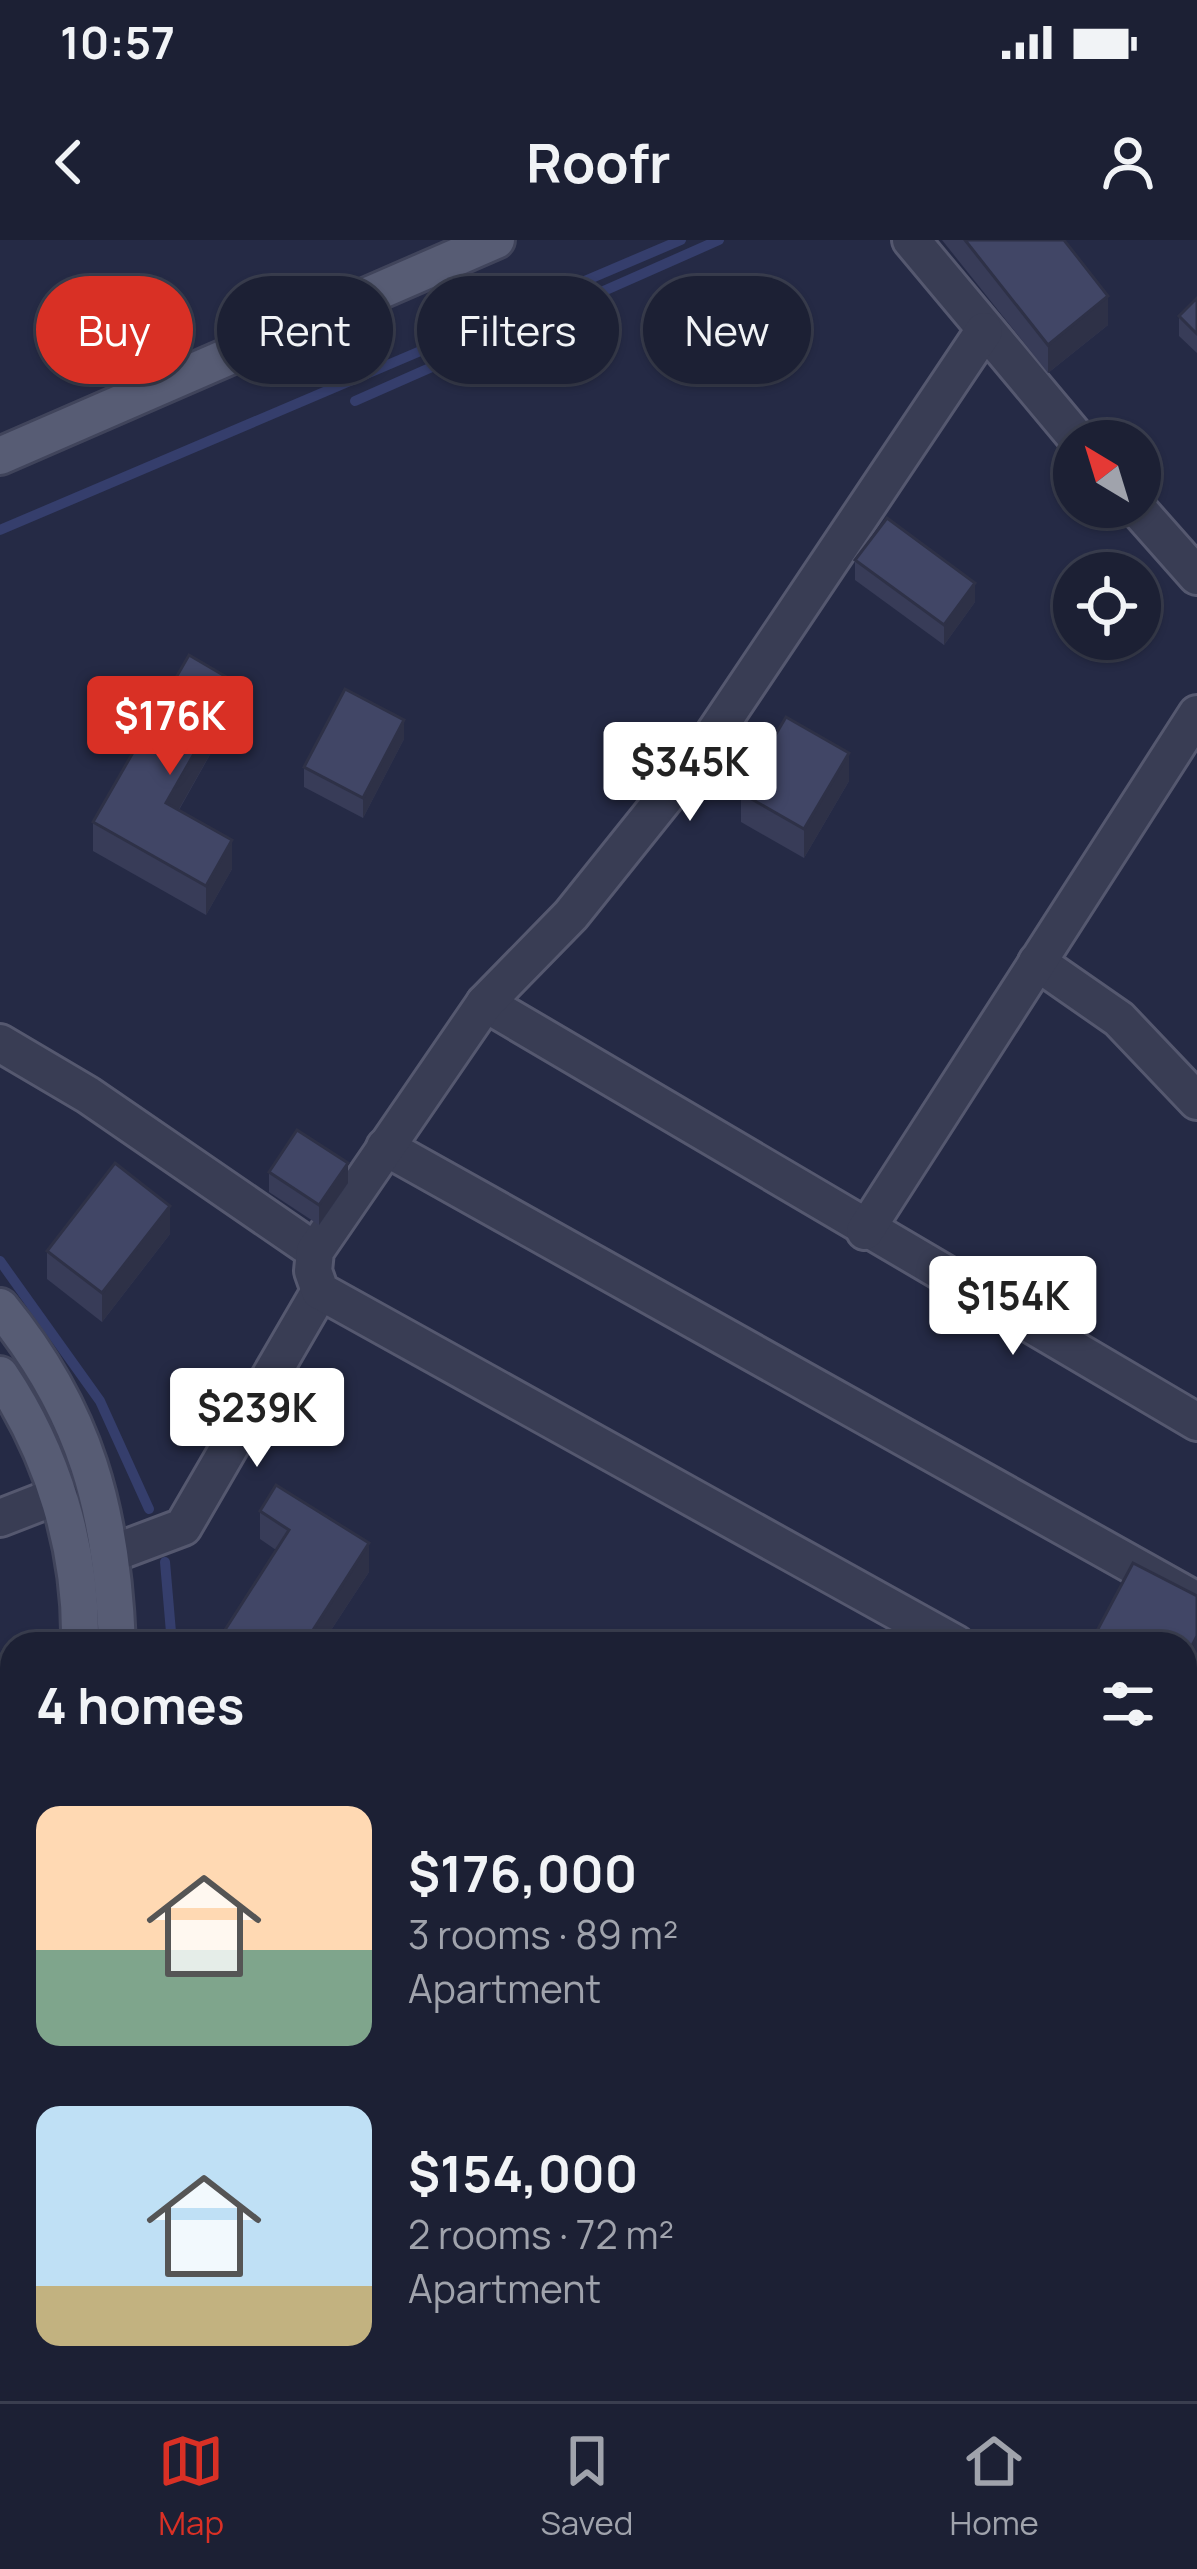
<!DOCTYPE html>
<meta charset="utf-8">
<style>
:root{--surface:#1c2034;--page:#25283c;--text:#f1f3f6;--muted:#a0a3ac;--line:#3a3e4f;--accent:#d93025}
body{margin:0;font-family:Manrope,sans-serif;background:var(--page);color:var(--text);height:100vh;display:flex;flex-direction:column;font-size:45px;white-space:nowrap}
*{box-sizing:border-box;margin:0}
p{font-size:39px;color:var(--muted)}
.icon{flex:none;width:66px;height:66px;fill:none;stroke:currentColor;stroke-width:2;stroke-linecap:round;stroke-linejoin:round}
.map{position:relative;flex:1;overflow:hidden}
.drawer{position:absolute;left:0px;top:1392px;width:1197px;height:771px;display:flex;flex-direction:column;background:var(--surface);border-radius:36px 36px 0 0;box-shadow:0 3px 9px #0004,0 0 0 3px var(--line)}
.drawer>*{flex:none}
.top-card{position:absolute;left:36px;top:36px;width:1125px;height:108px;display:flex;gap:24px}
.needle{width:78px;rotate:322deg}
.fabs{position:absolute;left:1053px;top:180px;display:grid;gap:24px}
.fabs a{display:grid;place-items:center;width:108px;height:108px;border-radius:50%;background:var(--surface);box-shadow:0 3px 9px #0004,0 0 0 3px var(--line);font-size:60px}
.price{position:absolute;translate:-50% -102px;padding:0 27px;border-radius:12px;background:#fff;color:#222;font-size:39px;line-height:78px;filter:drop-shadow(0 3px 6px #0008)}
.price::after{content:'';position:absolute;left:50%;top:72px;width:36px;height:27px;margin-left:-18px;background:inherit;clip-path:polygon(0 0,100% 0,50% 100%)}
.price.on{background:var(--accent);color:#fff}
ul{padding:0;list-style:none}
li{display:flex;align-items:center;gap:36px;height:300px;padding:0 36px}
li span{display:grid;place-items:center;flex:none;width:336px;height:240px;border-radius:24px;color:#555}
li>.icon{margin-inline-start:auto}
span .icon{width:144px;height:144px;fill:#fffc;stroke-width:1}
li b{font-size:51px}
h2{display:flex;justify-content:space-between;align-items:center;height:144px;padding:0 36px;font-size:51px}
.pill{padding:0 42px;border-radius:54px;background:var(--surface);box-shadow:0 3px 9px #0004,0 0 0 3px var(--line);font-size:42px;line-height:108px}
.pill.on{background:var(--accent);color:#fff}
.status{display:flex;justify-content:space-between;align-items:center;height:84px;padding:0 60px;background:var(--surface);direction:ltr}
.status svg{height:33px;fill:currentColor}
header{display:flex;justify-content:space-between;align-items:center;height:156px;padding:0 36px;background:var(--surface);font-size:54px;font-weight:700}
.dock{display:flex;justify-content:space-around;align-items:center;height:168px;border-top:3px solid var(--line);background:var(--surface);font-size:33px;color:var(--muted)}
.dock a{display:grid;justify-items:center;gap:6px}
.dock .on{color:var(--accent)}
.map>svg:first-child{display:block}
</style>
<div class="status"><b>10:57</b><svg viewBox="0 0 49 12"><path d="M0 12V9h3v3zM5 12V6h3v6zM10 12V3h3v9zM15 12V0h3v12zM26 1h20v11H26zM47 4h2v5h-2z"/></svg></div>
<header><svg class="icon" aria-label="back" viewBox="0 0 24 24"><path d="M15 5l-7 7 7 7"/></svg>Roofr<svg class="icon" aria-label="person" viewBox="0 0 24 24"><circle cx="12" cy="8" r="4"/><path d="M4 21q1-7 8-7t8 7"/></svg></header>
<div class="map">
<svg width="1197" height="2161" viewBox="0 0 1197 2161">
<rect width="100%" height="100%" fill="#252a45"/>
<g fill="none" stroke-linecap="round" stroke-linejoin="round">
<g stroke="#353e6c" stroke-width="10">
<polyline points="355,161 719,0"/>
<polyline points="0,290 681,0"/>
<polyline points="0,1021 100,1161 149,1269"/>
<polyline points="165,1322 172,1404"/>
<polyline points="0,1887 12,1868"/>
</g>
<g stroke="#55586f" stroke-width="42">
<g id="minor">
<polyline points="911,0 1079,201"/>
<polyline points="1136,267 1197,336"/>
<polyline points="1037,722 1119,779 1197,861"/>
<polyline points="485,763 1197,1182"/>
<polyline points="0,803 88,855 315,1011"/>
<polyline points="385,907 1197,1361"/>
<polyline points="865,991 1197,474"/>
<polyline points="0,1278 59,1255"/>
<polyline points="114,1313 183,1287 320,1051"/>
<polyline points="956,1404 320,1051 313,1031 315,1011 485,763 571,675 704,509 984,91"/>
<polyline points="1185,1531 1197,1538"/>
<polyline points="1185,2086 1197,2094"/>
</g>
</g>
<g stroke="#40445b" stroke-width="42">
<g id="major">
<polyline points="0,216 496,0"/>
<path d="M0 1067C86 1172 112 1271 117 1404"/>
<path d="M0 1135C53 1214 82 1309 80 1404"/>
<polyline points="0,1686 12,1664"/>
<polyline points="0,1767 12,1744"/>
</g>
</g>
<use href="#minor" stroke="#393d54" stroke-width="36"/>
<use href="#major" stroke="#575c74" stroke-width="36"/>
</g>
<g fill="#383c58">
<polygon points="942,0 1064,0 1108,85 1048,133"/>
<polygon points="1197,58 1197,113 1179,96 1179,76"/>
<polygon points="855,320 975,362 944,405 855,340"/>
<polygon points="235,470 179,570 232,629 206,675 93,611 93,582"/>
<polygon points="404,499 363,578 304,547 304,527"/>
<polygon points="849,541 804,618 741,582 741,553"/>
<polygon points="269,932 348,943 319,985 269,952"/>
<polygon points="170,994 102,1082 47,1039 47,1011"/>
<polygon points="260,1271 369,1332 322,1404 216,1404 276,1310 260,1299"/>
</g>
<g fill="#2e3147">
<polygon points="1108,56 1108,85 1048,133 1048,105"/>
<polygon points="975,343 975,362 944,405 944,385"/>
<polygon points="235,442 235,470 166,592 166,563"/>
<polygon points="404,480 404,499 363,578 363,558"/>
<polygon points="849,513 849,541 804,618 804,589"/>
<polygon points="232,600 232,629 206,675 206,646"/>
<polygon points="348,923 348,943 319,985 319,965"/>
<polygon points="170,966 170,994 102,1082 102,1053"/>
<polygon points="369,1303 369,1332 322,1404 304,1404"/>
<polygon points="1197,1396 1197,1424 1185,1447 1185,1419"/>
</g>
<g fill="#414666" stroke="#2e3147" stroke-width="3">
<polygon points="965,0 1064,0 1108,56 1048,105"/>
<polygon points="1197,58 1197,94 1179,76"/>
<polygon points="887,278 975,343 944,385 855,320"/>
<polygon points="189,415 235,442 166,563 232,600 206,646 93,582"/>
<polygon points="345,449 404,480 363,558 304,527"/>
<polygon points="786,477 849,513 804,589 741,553"/>
<polygon points="297,890 348,923 319,965 269,932"/>
<polygon points="115,923 170,966 102,1053 47,1011"/>
<polygon points="276,1245 369,1303 304,1404 216,1404 289,1290 260,1271"/>
<polygon points="1133,1323 1197,1356 1197,1396 1185,1419 1185,1404 1090,1404"/>
</g>
</svg>
<div class="fabs">
<a><svg class="needle" viewBox="-14 -14 28 28"><path d="M0-13l5 13h-10z" fill="#e53935"/><path d="M0 13l5-13h-10z" fill="#a0a3ac"/></svg></a>
<a><svg class="icon" aria-label="locate" viewBox="0 0 24 24"><circle cx="12" cy="12" r="6"/><path d="M12 2v4M12 18v4M2 12h4M18 12h4"/></svg></a>
</div>
<b class="price on" style="left:170px;top:538px">$176K</b>
<b class="price" style="left:690px;top:584px">$345K</b>
<b class="price" style="left:1013px;top:1118px">$154K</b>
<b class="price" style="left:257px;top:1230px">$239K</b>
<div class="top-card">
<a class="pill on">Buy</a>
<a class="pill">Rent</a>
<a class="pill">Filters</a>
<a class="pill">New</a>
</div>
<section class="drawer">
<h2>4 homes<svg class="icon" aria-label="filters" viewBox="0 0 24 24"><path d="M4 7h16M4 17h16"/><circle cx="9" cy="7" r="2"/><circle cx="15" cy="17" r="2"/></svg></h2>
<ul>
<li><span style="background:linear-gradient(#ffd9b3 60%,#7fa58c 0)"><svg class="icon" aria-label="home" viewBox="0 0 24 24"><path d="M3 11l9-7 9 7M6 9v11h12V9"/></svg></span><div><b>$176,000</b><p>3 rooms · 89 m²</p><p>Apartment</p></div></li>
<li><span style="background:linear-gradient(#bfe0f5 75%,#c2b280 0)"><svg class="icon" aria-label="home" viewBox="0 0 24 24"><path d="M3 11l9-7 9 7M6 9v11h12V9"/></svg></span><div><b>$154,000</b><p>2 rooms · 72 m²</p><p>Apartment</p></div></li>
</ul>
</section>
</div>
<nav class="dock">
<a class="on"><svg class="icon" aria-label="map" viewBox="0 0 24 24"><path d="M3 6l6-2 6 2 6-2v14l-6 2-6-2-6 2zM9 4v14M15 6v14"/></svg>Map</a>
<a><svg class="icon" aria-label="saved" viewBox="0 0 24 24"><path d="M7 4h10v16l-5-4-5 4z"/></svg>Saved</a>
<a><svg class="icon" aria-label="home" viewBox="0 0 24 24"><path d="M3 11l9-7 9 7M6 9v11h12V9"/></svg>Home</a>
</nav>
